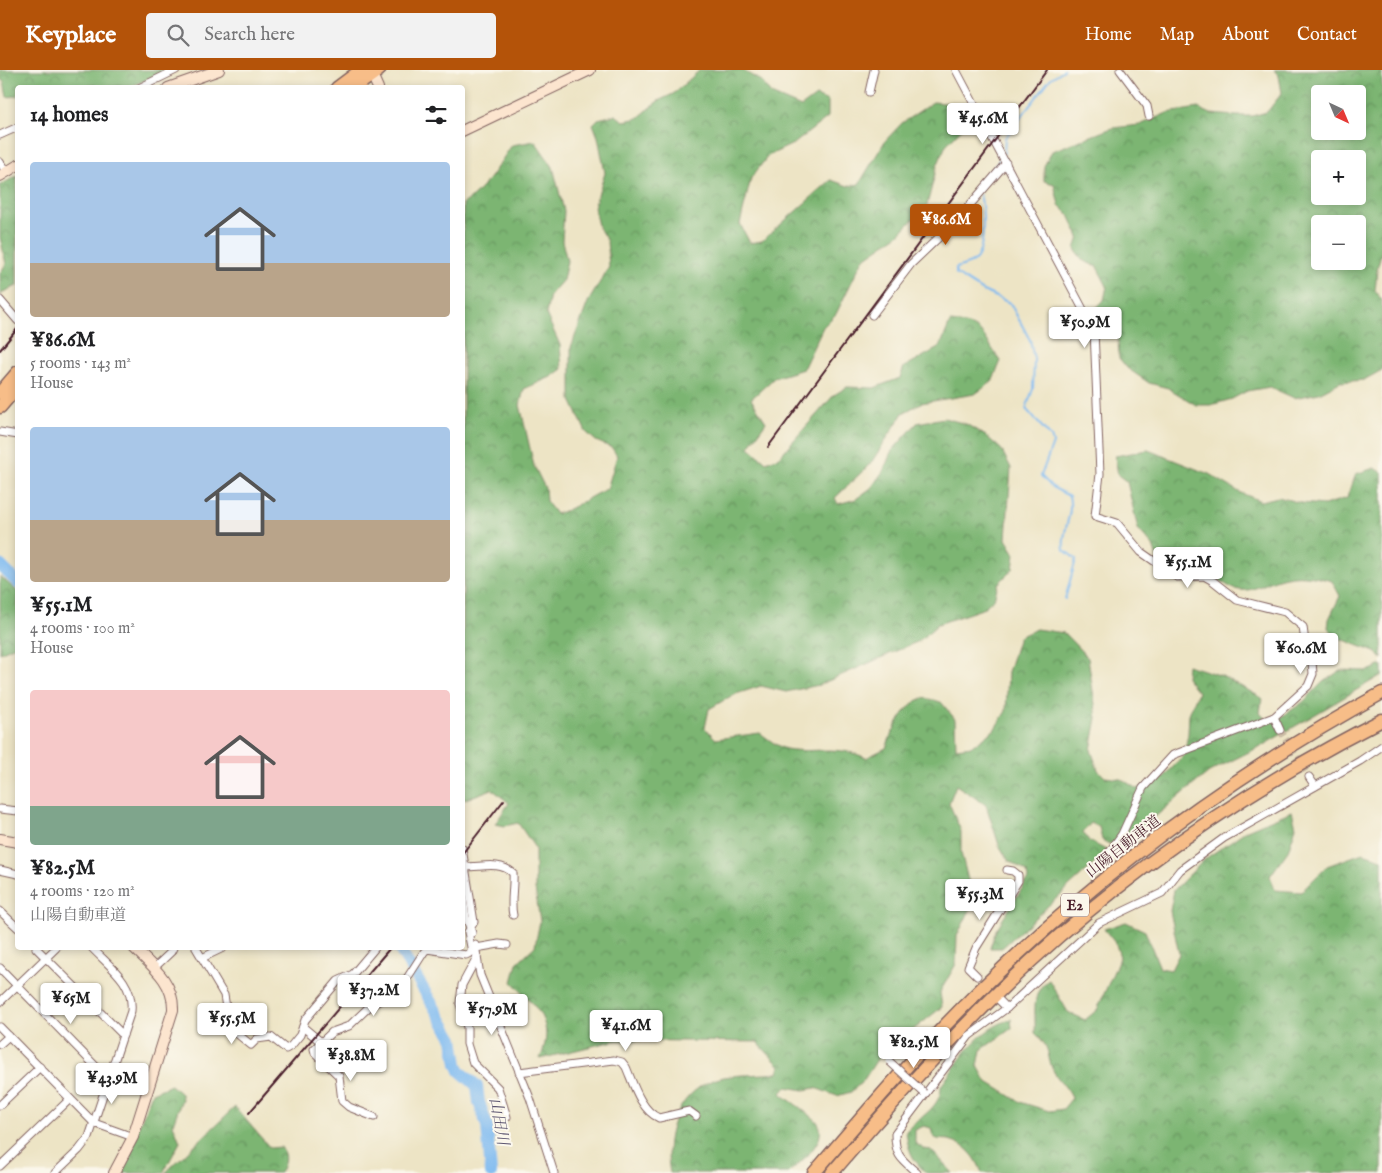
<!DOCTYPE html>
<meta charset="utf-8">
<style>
:root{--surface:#fff;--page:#f2f2f2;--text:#202124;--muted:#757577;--accent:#b45309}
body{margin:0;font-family:"IM FELL English","Noto Serif JP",serif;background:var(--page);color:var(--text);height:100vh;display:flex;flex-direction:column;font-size:19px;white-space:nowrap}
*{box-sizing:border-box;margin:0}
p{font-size:16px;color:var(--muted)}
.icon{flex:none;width:28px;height:28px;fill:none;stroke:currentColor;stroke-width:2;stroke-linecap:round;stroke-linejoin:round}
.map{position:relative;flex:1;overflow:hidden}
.drawer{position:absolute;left:15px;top:15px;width:450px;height:865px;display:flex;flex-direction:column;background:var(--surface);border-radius:5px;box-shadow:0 2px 8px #0003}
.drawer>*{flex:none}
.needle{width:32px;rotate:136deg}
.tools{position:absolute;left:1311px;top:15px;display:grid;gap:10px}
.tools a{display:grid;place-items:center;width:55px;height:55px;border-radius:5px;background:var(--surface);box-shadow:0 2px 8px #0003;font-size:25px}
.price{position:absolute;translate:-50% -42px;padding:0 11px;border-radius:5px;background:#fff;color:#222;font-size:16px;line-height:32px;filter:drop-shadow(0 1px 2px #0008)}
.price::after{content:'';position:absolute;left:50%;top:30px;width:15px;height:11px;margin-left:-8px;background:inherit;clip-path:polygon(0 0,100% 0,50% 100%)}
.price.active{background:var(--accent);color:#fff}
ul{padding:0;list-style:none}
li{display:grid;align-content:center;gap:10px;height:265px;padding:0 15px}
li span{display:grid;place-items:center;height:155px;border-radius:5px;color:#555}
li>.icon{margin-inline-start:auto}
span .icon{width:90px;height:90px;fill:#fffc;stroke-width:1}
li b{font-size:21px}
h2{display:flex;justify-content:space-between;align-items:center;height:60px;padding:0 15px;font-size:21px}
header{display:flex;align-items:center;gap:30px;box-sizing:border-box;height:70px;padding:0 25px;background:var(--accent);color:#fff}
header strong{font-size:24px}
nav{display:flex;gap:28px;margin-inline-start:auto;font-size:18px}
.search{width:350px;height:45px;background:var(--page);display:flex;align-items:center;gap:12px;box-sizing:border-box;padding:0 18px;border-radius:5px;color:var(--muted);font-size:19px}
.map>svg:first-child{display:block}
</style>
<header>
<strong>Keyplace</strong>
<div class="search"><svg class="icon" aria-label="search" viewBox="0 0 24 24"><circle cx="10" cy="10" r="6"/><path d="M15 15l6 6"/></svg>Search here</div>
<nav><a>Home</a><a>Map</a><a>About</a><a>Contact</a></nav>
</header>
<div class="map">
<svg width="1382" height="1103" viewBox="0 0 1382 1103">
<defs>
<pattern id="forest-crowns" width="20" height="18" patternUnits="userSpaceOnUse" patternTransform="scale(1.25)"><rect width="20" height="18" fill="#7bb572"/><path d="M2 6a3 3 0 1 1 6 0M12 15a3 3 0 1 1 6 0" fill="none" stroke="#67935e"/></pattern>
</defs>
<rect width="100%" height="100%" fill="#fbf7ec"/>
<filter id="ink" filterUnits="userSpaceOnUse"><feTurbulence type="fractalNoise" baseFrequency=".02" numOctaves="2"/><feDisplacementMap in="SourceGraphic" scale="10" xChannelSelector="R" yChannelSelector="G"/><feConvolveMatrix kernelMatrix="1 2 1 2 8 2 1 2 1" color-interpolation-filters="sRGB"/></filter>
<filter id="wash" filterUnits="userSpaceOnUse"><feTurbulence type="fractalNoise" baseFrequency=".0096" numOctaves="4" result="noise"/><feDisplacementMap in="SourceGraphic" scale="20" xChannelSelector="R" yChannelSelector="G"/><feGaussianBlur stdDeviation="1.12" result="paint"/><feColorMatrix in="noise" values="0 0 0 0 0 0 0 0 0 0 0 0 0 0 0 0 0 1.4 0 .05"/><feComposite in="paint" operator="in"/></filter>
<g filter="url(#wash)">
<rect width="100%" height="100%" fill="#ede4c5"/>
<g fill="url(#forest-crowns)" stroke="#626a4e" fill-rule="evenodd">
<polygon points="0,0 168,0 130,17 98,17 95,15 73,18 67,15 18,18 17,26 7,27 4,12 0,9"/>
<path d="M700 0H742L761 11 771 24 801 37 816 26 828 31V47L795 73 768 86 751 108 740 154 750 173 762 171 831 110 848 116 859 114 885 71 902 53 933 32 955 34 971 49 946 75 937 96 927 135 899 164 863 189 836 244 823 257 803 299 774 308 751 329 766 352 749 377 766 392 779 387 834 325 847 317 874 318 900 308 904 297 940 277 950 252C987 255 981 266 1001 291L992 312 975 324 921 333 903 343 871 393 835 428 838 434 856 429 871 418 884 400 891 382 917 353 944 348 966 354 986 366 1001 379 1011 398 1006 469 1015 484 1013 499 998 514 994 529 982 539 938 554 919 571 819 615 786 622 761 616 733 625 709 639 705 658 716 669 760 663C767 668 778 677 786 679 814 684 837 674 866 688L886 678C891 664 905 634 921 629 926 627 935 631 941 632L955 649 956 678 972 676 994 660 1006 641 1008 602 1019 567 1036 559 1064 563 1088 588 1097 648 1091 680 1098 700 1105 707 1121 709 1138 719 1164 707 1184 685 1188 664 1189 644 1198 622 1186 607 1187 595 1222 606 1262 628 1260 643 1269 653 1286 644 1303 632 1323 612 1341 600 1368 601 1382 595V605L1265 674 1209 702 1126 771 1109 774 1102 770 1099 757 1091 753 1083 762 1089 771 1106 780 1094 794 1002 878H990L996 860 1028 809 1027 802 1008 790 999 775 986 735 956 715 949 733 961 761V783L971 821V838L957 866 956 894 940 922 942 937 878 988 863 1011 851 1022 837 1026 815 1018 804 1020 786 1017 781 1023C789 1031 814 1046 818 1053 829 1071 799 1093 788 1103H670C662 1063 679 1016 724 1007 741 1004 760 1005 778 1003L780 996 757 972 617 970 540 989C556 952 537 938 512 912L517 893 535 876 540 851 535 819V778L518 753 505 756 495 754 509 733 492 719 463 730V134C484 121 498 95 512 75L535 71 553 97 564 141 562 171 567 191 563 210 550 225 546 244 560 275 562 299 551 307 524 319 520 335 534 396 545 418 546 431 556 444C574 439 589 426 607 419L617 386 612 378 596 371 586 362 571 330V277L588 232 609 197 607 171 598 156 594 137 605 103 598 67 593 54 598 49 615 45 624 51 638 48 658 31 673 24Z"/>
<path d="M1274 0H1382V180L1377 200 1375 221 1382 230V300L1364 310 1340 312 1319 323 1294 328 1270 317 1247 321 1232 329 1211 335H1196L1168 318 1149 313 1127 298 1119 288 1118 270 1110 254 1095 245 1094 240 1104 230 1107 216 1097 197 1082 190 1075 179 1079 167 1069 145 1059 135 1054 114 1044 111V96L1052 81 1112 58 1140 55 1167 43 1198 38 1211 44 1236 46H1252L1267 42 1282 23 1279 6ZM1320 24H1358V61H1320ZM1320 89H1358V126H1320ZM1320 154H1358V191H1320Z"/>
<polygon points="17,106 17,216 3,222 0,226 0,203 6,194 0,167 0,115"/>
<path d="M1148 380 1209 404 1241 423 1261 431 1278 427 1301 433 1324 435 1347 428 1356 404 1374 398 1382 402V589L1377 583 1339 568 1328 558 1329 549 1340 526 1332 511C1313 506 1297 503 1278 509 1266 513 1252 522 1240 520 1227 519 1216 506 1207 498H1187L1166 494 1157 487 1153 476 1138 459 1127 412 1118 405 1115 386Z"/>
<polygon points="0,506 18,522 17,575 0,583"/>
<path d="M1292 741 1296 757 1288 781 1270 806 1275 820 1301 822 1327 796 1363 783 1382 789V1103H982C977 1088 966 1074 949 1070 944 1069 937 1071 933 1066 932 1064 932 1061 931 1058L924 1056 915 1060V1073L924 1079 931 1080 953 1103H926C912 1089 908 1081 906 1061 919 1047 941 1038 941 1016 962 987 976 961 1011 949L1012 958 981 980 978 996 986 1011 1020 1032 1049 1041 1063 1039 1072 1028C1067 1017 1059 1011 1054 1002 1045 985 1053 980 1035 963 1036 944 1030 921 1049 910L1068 942 1085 950 1097 940 1120 887 1116 874 1104 859 1126 852 1145 861 1160 898 1171 900 1179 884 1170 841 1174 820 1205 789 1247 760Z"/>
<polygon points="171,1015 181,1024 182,1029 173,1054 180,1072 163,1103 120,1103 152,1023"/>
<path d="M235 1037 270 1078 281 1077C287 1086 285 1094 280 1103H165Z"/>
</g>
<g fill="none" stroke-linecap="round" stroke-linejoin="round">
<g stroke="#7ebaf0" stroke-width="2">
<polyline points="1004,83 1005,68 1051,8 1064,0"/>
<polyline points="978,119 1000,89"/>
<path d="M980 125C984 139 986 181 974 191 969 195 961 196 956 198V204L983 221 1010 233 1030 270 1034 289 1033 319 1026 339 1051 367 1053 373 1041 406 1052 417 1069 426C1074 444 1061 462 1064 480L1076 489 1065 529"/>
</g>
<g stroke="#7ebaf0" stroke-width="12">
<polyline points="0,495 18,513"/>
<polyline points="399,878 453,969 457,994 460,1001 477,1016 479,1032 487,1056 491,1103"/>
</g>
</g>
</g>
<g filter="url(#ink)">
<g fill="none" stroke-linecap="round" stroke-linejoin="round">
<polyline stroke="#ccbda6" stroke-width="7" stroke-dasharray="7 3.5" stroke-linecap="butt" points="1280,660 1309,707"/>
<g stroke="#836461" stroke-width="9">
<g id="street">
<polyline points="956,0 1094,260 1100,404 1095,446 1117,453 1141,482 1177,507 1204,506 1213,511 1237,530 1285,542 1303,557 1306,580 1312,591 1313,604 1308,616 1274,647 1173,685 1143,718 1122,764 1105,788"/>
<polyline points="1120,0 1147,36 1149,46"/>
<polyline points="139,18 176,0"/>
<polyline points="869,22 874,0"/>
<polyline points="0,65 18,57"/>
<polyline points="0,92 6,102"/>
<polyline points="0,230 18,251"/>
<polyline points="872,245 911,194 957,150 1006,93"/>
<polyline points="0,362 18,365"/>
<polyline points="1274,647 1280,660"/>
<polyline points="1309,707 1315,716"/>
<polyline points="0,739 18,741"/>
<path d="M465 797C483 797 499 791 513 803 514 817 510 833 513 845"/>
<polyline points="0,800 18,804"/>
<polyline points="462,822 466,847 472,863"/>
<polyline points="0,841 18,858"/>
<polyline points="475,875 480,905 530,1028 554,1103"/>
<polyline points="36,878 123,965"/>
<polyline points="196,878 224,925 229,957 251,975 257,969 271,967 286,979 291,976 300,965 305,950 338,911 353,904 375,878"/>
<polyline points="476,878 499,874 507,875"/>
<polyline points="477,887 462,915 460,934 467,957 467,974 473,993 498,1018 507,1047"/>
<polyline points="202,888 223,878"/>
<polyline points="0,898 109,1010"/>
<polyline points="154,898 171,882 173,878"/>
<polyline points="977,906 968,897 976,878 1018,811 1018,805 1013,801 1007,800"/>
<polyline points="999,930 1007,938"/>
<polyline points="0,932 56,878"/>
<polyline points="0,957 94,1053 133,1067"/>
<polyline points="303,957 321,972"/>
<polyline points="0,974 9,966"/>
<path d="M519 1002 614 990 622 992 626 997C633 1013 641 1041 659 1048L689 1041 696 1046"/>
<polyline points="0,1035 40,997"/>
<polyline points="374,1047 349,1037 342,1031 339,1006 315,983 314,979 332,962 349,956 371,935 395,922 404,913 424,882 427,879 466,885 472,882 468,862 474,852 462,778"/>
<polyline points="0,1096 70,1029"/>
<path d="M55 1103 79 1080 89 1067 131 941C134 912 110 897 92 878"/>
<path d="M917 1103C901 1089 895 1086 895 1064L969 966 1007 938 1099 853 1162 823 1180 800 1224 768 1360 691 1382 676"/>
</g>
</g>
<g stroke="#836461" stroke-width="12">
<g id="secondary">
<polyline points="370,0 378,18"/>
<polyline points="168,18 219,0"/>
<polyline points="462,61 590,0"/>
<polyline points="0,106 18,95"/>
<polyline points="0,769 18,772"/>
<path d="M114 1103 133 1067 173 940C174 912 152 896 134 878"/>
</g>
</g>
<g stroke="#836461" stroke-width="15">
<g id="highway">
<polyline points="337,18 361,0"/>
<polyline points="354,18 379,0"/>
<polyline points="0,323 18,302"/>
<polyline points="0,337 18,316"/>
<path d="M814 1103C867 1041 921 978 979 921 1098 804 1236 703 1382 623"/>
<path d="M832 1103C895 1029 960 957 1031 891 1135 796 1256 714 1382 650"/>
</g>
</g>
<use href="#street" stroke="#fff" stroke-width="7"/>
<use href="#secondary" stroke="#fce5cf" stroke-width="10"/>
<use href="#highway" stroke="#f7bd88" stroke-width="12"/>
<g stroke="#4a1f2b" stroke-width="2">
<polyline points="0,280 18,258"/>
<polyline points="768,377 1047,0"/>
<polyline points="462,784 504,730"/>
<polyline points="249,1043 390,878"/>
</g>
<g stroke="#836461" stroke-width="9" stroke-linecap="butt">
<polyline id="street-bridge" points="889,991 924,1023"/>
</g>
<use href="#street-bridge" stroke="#fff" stroke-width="7"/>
</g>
</g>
<g text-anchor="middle" stroke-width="4" stroke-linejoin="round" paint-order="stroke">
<rect fill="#fbf7ec" stroke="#7f6065" stroke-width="1" x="1061" y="823.5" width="28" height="23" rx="4"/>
<g font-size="14" font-weight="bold" fill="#4a1f2b">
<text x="1075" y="840">E2</text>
</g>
<g font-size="15" fill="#4a1f2b" stroke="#fbf7ec">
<text transform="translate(1123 776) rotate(-38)" y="5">山陽自動車道</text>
</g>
<g font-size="16" font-style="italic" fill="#5c5570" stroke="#fbf7ec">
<text transform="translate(500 1051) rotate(80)" y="6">山田川</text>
</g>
</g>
</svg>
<div class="tools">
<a><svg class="needle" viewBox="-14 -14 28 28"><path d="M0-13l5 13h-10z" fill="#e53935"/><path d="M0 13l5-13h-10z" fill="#757577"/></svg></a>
<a>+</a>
<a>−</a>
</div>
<b class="price" style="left:983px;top:75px">¥45.6M</b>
<b class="price active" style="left:946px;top:176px">¥86.6M</b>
<b class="price" style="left:1085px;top:279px">¥50.9M</b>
<b class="price" style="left:1188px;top:519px">¥55.1M</b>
<b class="price" style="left:1301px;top:605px">¥60.6M</b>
<b class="price" style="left:980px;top:851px">¥55.3M</b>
<b class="price" style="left:374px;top:947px">¥37.2M</b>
<b class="price" style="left:71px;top:955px">¥65M</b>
<b class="price" style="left:492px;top:966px">¥57.9M</b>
<b class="price" style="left:232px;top:975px">¥55.5M</b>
<b class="price" style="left:626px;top:982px">¥41.6M</b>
<b class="price" style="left:914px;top:999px">¥82.5M</b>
<b class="price" style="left:351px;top:1012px">¥38.8M</b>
<b class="price" style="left:112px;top:1035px">¥43.9M</b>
<section class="drawer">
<h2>14 homes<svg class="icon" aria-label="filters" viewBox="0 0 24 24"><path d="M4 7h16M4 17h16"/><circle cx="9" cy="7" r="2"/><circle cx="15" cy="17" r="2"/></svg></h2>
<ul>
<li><span style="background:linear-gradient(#a9c7e8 65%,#b9a48a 0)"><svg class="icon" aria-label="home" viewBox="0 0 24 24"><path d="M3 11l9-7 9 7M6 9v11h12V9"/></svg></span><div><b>¥86.6M</b><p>5 rooms · 143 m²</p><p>House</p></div></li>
<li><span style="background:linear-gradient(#a9c7e8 60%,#b9a48a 0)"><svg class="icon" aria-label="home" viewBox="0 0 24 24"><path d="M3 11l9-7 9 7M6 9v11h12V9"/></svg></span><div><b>¥55.1M</b><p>4 rooms · 100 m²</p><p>House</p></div></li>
<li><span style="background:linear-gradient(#f6c9c9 75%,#7fa58c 0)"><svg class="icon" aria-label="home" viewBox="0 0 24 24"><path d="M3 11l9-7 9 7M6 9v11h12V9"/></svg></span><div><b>¥82.5M</b><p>4 rooms · 120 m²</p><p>山陽自動車道</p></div></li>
</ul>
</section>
</div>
